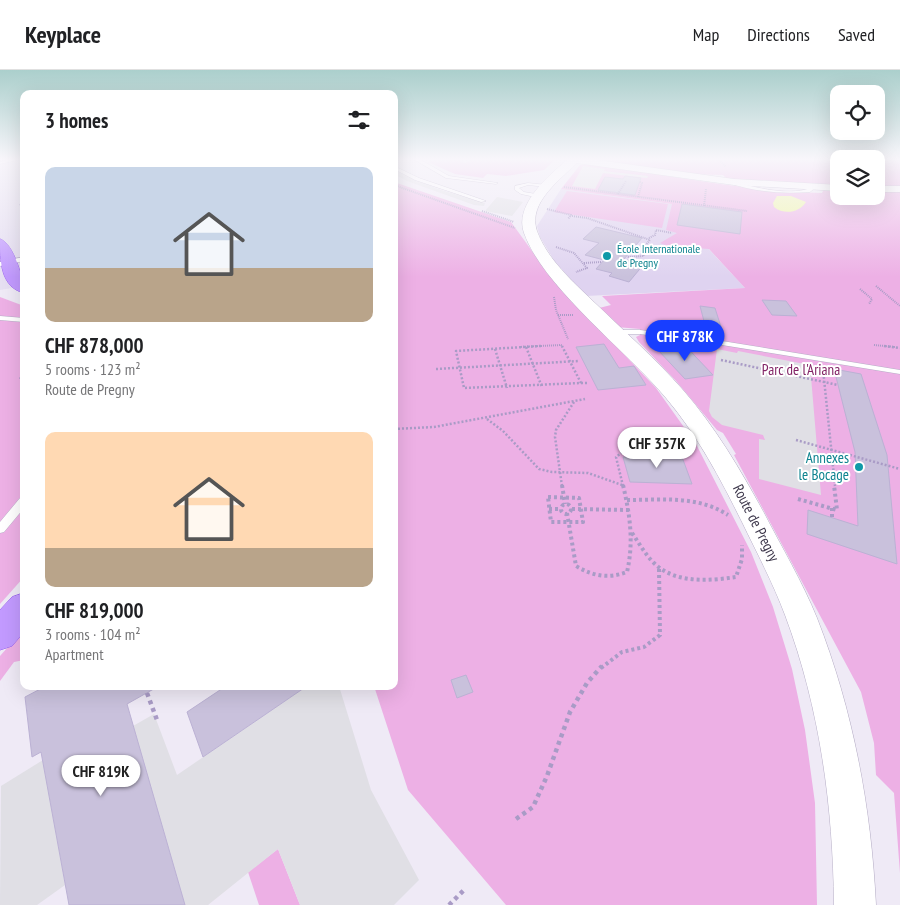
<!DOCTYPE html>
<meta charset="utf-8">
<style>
:root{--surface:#fff;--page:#f6f6f6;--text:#202124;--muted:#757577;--line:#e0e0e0;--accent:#183eff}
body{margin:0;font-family:"PT Sans Narrow",sans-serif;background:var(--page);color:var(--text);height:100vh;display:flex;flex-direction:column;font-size:19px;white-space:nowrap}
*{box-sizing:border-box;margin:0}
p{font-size:16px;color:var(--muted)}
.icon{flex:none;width:28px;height:28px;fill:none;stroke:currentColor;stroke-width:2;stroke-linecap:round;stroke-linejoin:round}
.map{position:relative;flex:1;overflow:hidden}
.drawer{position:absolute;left:20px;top:20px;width:378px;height:600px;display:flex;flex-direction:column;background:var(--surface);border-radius:10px;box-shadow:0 5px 20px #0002}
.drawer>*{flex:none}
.controls{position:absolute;left:830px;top:15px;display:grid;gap:10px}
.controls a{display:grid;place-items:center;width:55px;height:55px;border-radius:10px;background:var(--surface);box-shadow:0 5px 20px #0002;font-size:25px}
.price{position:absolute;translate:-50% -42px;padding:0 11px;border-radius:18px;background:#fff;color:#222;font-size:16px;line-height:32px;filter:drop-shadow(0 1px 2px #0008)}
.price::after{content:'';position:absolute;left:50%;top:30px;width:15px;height:11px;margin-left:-8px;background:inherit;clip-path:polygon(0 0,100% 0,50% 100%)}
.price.active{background:var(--accent);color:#fff}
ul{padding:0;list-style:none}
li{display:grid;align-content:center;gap:10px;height:265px;padding:0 25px}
li span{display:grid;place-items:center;height:155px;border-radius:10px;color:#555}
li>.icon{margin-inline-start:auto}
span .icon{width:90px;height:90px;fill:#fffc;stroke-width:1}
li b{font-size:21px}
h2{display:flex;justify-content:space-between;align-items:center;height:60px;padding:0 25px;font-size:21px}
header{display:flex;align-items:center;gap:30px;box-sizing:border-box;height:70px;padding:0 25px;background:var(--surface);border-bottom:1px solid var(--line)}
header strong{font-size:24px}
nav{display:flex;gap:28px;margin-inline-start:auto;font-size:18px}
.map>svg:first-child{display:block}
</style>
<header>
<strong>Keyplace</strong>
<nav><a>Map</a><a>Directions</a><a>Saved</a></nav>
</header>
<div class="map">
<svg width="900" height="835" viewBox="0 0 900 835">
<rect width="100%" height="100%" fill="#efeaf6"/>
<polygon fill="#e6dff2" points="0,90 24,90 24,216 0,220"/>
<polygon fill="#dfd3f0" points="561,119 672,134 677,161 703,173 745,218 586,226 555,192 540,167 537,156"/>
<g fill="#edb0e5">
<polygon points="434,90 460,90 465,93 471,90 555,90 544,100 506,106 487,104 483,108 455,104 428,92"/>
<polygon points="588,90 839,90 839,117 728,110 723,105 681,104"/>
<rect x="876" y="90" width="24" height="27"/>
<path d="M590 94C667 105 744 121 822 123L824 119 839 120V126H876V121L900 120V803L894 723 876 705 874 673 861 622 734 385 736 384 723 363 717 360 676 311 639 272 636 267 640 265V259L616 257 599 238 611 235 602 226 745 218 709 179 667 176 660 173 677 163 666 160 672 134 561 119 580 95Z"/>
<polygon points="394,112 511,152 551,207 656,318 696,374 751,482 773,537 792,599 805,660 815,733 817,835 506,835 408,720 374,616 394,616"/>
<polygon points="567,121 668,134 662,158 554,142"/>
<polygon points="0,227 24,236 24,507 0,534"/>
<polygon points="24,559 24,590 14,592 0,611 0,586"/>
<polygon points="278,779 300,835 259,835 248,802"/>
</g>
<g fill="#e0dfe5">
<polygon points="583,96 605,99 604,101 648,106 647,108 603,103 595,119 572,116"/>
<polygon points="394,100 438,119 485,133 484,136 474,135 407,111 394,104"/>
<polygon points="497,127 523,132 512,146 485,141"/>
<polygon points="717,279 737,283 738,281 810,295 821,425 759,409 759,369 765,370 763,365 722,355 712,347 709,341"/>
<polygon points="307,616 339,616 371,720 419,810 394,835 300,835 278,779 208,835 185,835 133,656 154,644 177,705"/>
<polygon points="43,690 65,815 37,835 0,835 1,716"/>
</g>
<path fill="#eff7a2" d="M777 126H791L806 132C799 143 784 145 774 137L773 133Z"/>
<g fill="#c9c1dc" stroke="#bbb1d4">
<polygon points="625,106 641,108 635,125 598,120 605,107 623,109"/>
<polygon points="682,134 742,142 740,164 677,155"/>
<polygon points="596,157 642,168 624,189 644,194 629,212 609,206 612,203 596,199 604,190 585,185 599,173 583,169"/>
<polygon points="762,230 786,231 797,246 772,245"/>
<polygon points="700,236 715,238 721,257 705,255"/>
<polygon points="604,274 619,298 634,296 646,315 598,320 576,277"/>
<polygon points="685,275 695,286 713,305 685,309 657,279"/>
<polygon points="834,299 861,304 887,385 897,494 807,464 808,440 858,456 855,382"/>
<polygon points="649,381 664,381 666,387 682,387 692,414 630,412 623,387 651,387"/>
<polygon points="466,605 473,622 457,628 451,610"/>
<polygon points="46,616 159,616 127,634 185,835 69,835 41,682 32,687 25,627"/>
<polygon points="226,616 307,616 203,687 187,642"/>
</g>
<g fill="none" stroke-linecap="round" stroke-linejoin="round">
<g stroke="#b6aec6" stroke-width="1">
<g id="service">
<polygon points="8,90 18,90 0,94 0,92"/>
<polygon points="415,90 421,90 449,106 498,113 496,114 446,108"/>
<polygon points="394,96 419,108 486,131 481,132 415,110 394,99"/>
<path d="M731 111C753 117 794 128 814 116L816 117 810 122C782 124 755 122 729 113Z"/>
<polygon points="528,113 547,115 549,116 547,117 528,115 519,118 524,122 542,125 540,128 521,124 515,120 515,116"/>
<polygon points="24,187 24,191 0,196 0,192"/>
<polygon points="0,246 24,248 24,252 0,250"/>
<polygon points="611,260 640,260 722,271 900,300 900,304 722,275 640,264 614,264 610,262"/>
<polygon points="24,427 24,438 4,462 0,463 0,452 20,428"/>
</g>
</g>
<g stroke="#b6aec6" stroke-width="1">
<g id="minor">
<polygon points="572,90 597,90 734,109 839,115 839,121 734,115 576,93"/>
<rect x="876" y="116" width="24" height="6"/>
</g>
</g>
<g stroke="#b6aec6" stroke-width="1">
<path id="tertiary" d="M567 90H579C563 109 527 131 537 161 547 189 573 212 594 232 624 261 656 289 683 320 716 358 740 399 764 443 782 478 802 511 817 548 853 640 871 736 876 835H834C833 737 820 638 785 545 773 513 757 483 742 452 720 408 698 366 666 328 628 282 543 217 524 163 514 135 548 106 567 90Z"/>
</g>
<g stroke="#9760ee" stroke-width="1">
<g id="primary">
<path d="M0 169C14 173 24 211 24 223 0 217 0 190 0 169Z"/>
<polygon points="24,523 24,562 12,576 0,580 0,540 12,527"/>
</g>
</g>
<g stroke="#a99bc6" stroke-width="2" stroke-dasharray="1 1" stroke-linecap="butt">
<polyline points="719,90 726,97"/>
<polyline points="394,115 515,158"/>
<polyline points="564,117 747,141"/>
<polyline points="618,124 626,111"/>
<polyline points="638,127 642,113 640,112"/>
<polyline points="20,134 24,139"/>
<polyline points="704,136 706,119"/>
<polyline points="547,139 571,145 568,149"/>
<polyline points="482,141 514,152"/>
<polyline points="572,146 587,148 650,170 642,179 644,186 627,187"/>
<polyline points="649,168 655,165 656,160 672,163"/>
<polyline points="556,177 574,183 587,198 576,202"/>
<polyline points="584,193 601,192"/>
<polyline points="876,216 900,236"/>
<polyline points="860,219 872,229 869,234"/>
<polyline points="554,227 556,240 568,269"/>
<polyline points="558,245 573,245"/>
<polyline points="874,275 895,277"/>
<polyline points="519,277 561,275 562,277"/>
</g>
<g stroke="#a99bc6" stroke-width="2.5" stroke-dasharray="2 2" stroke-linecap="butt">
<polyline points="541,276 456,281 464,318 581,313 562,276"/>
<polyline points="884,276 900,278"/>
<polyline points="526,277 542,317"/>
<polyline points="495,279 507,318"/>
<polyline points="721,290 838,315"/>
<polyline points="436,299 579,291"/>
<polyline points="823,299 835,416"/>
<polyline points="20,309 24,303"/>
<polyline points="581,313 589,313"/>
<polyline points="487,349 503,361 539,399 552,402 588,403 622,415"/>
<polyline points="394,359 434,357 585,329"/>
<polyline points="796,370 900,399"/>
<polyline points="562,416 555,367 556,360 574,332"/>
<polyline points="623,416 616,387 633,374"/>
</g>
<g stroke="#a99bc6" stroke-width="4" stroke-dasharray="3 3" stroke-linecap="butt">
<polyline points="562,415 565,434"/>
<polygon points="548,427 579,428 583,452 551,452"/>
<polyline points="798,429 837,440 834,415"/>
<path d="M627 430C662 430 697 425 728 445"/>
<circle cx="566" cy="439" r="5"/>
<polyline points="832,438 832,448"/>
<polyline points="549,439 560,439"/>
<polyline points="572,439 629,440"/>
<path d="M567 443 576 496C593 506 608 509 627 502 634 472 630 445 623 415"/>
<path d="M632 463C639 473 645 484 653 492 674 514 709 511 736 507L742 489V475"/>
<polyline points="601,598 622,582 644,577 660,565 659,499"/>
</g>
<g stroke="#a99bc6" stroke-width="4.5" stroke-dasharray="4 4" stroke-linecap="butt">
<polyline points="147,623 157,650"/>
<polyline points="516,749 533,737 547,706 570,642 587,613 602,596"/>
<polyline points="449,835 464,820"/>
</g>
<use href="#service" fill="#fff" fill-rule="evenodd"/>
<use href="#minor" fill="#fff" fill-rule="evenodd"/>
<use href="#tertiary" fill="#fff" fill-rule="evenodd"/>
<use href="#primary" fill="#c29aff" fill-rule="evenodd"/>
</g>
<linearGradient id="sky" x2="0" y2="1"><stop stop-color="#abcfcc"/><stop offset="0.43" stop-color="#f8f6fb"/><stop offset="1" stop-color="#f8f6fb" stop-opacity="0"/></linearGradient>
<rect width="900" height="207" fill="url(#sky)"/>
<g fill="#0f9aa8" stroke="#fff" stroke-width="2">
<circle cx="607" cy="186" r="5"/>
<circle cx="859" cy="397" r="5"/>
</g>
<g text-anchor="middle" stroke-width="4" stroke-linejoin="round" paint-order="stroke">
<g font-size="12" fill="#0d838f" stroke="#fff" text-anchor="start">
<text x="617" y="183">École Internationale<tspan x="617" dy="14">de Pregny</tspan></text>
</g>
<g font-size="15" fill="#832466" stroke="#fff">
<text x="801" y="305">Parc de l'Ariana</text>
</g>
<g font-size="15" fill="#0d838f" stroke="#fff" text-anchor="end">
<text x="849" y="393">Annexes<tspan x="849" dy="17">le Bocage</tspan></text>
</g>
<g font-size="15" fill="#3d374b" stroke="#fff">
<text transform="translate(756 453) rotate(63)" y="5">Route de Pregny</text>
</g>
</g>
</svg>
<div class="controls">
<a><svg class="icon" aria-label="locate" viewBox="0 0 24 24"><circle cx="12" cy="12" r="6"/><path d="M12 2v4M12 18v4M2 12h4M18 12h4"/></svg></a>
<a><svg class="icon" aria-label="layers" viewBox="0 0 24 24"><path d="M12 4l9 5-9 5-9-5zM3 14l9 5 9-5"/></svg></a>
</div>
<b class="price active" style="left:685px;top:292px">CHF 878K</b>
<b class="price" style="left:657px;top:399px">CHF 357K</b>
<b class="price" style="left:101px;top:727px">CHF 819K</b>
<section class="drawer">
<h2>3 homes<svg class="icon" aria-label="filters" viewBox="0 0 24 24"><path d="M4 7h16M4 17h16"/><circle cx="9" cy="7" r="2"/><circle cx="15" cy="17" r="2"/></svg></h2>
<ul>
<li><span style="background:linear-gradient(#c9d6e8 65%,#b9a48a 0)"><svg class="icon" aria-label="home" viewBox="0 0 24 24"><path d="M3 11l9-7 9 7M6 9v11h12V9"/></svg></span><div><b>CHF 878,000</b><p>5 rooms · 123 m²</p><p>Route de Pregny</p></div></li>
<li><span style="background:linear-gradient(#ffd9b3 75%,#b9a48a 0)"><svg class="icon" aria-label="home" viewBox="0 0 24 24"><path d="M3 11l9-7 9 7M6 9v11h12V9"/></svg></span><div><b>CHF 819,000</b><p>3 rooms · 104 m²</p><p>Apartment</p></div></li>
</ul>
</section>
</div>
